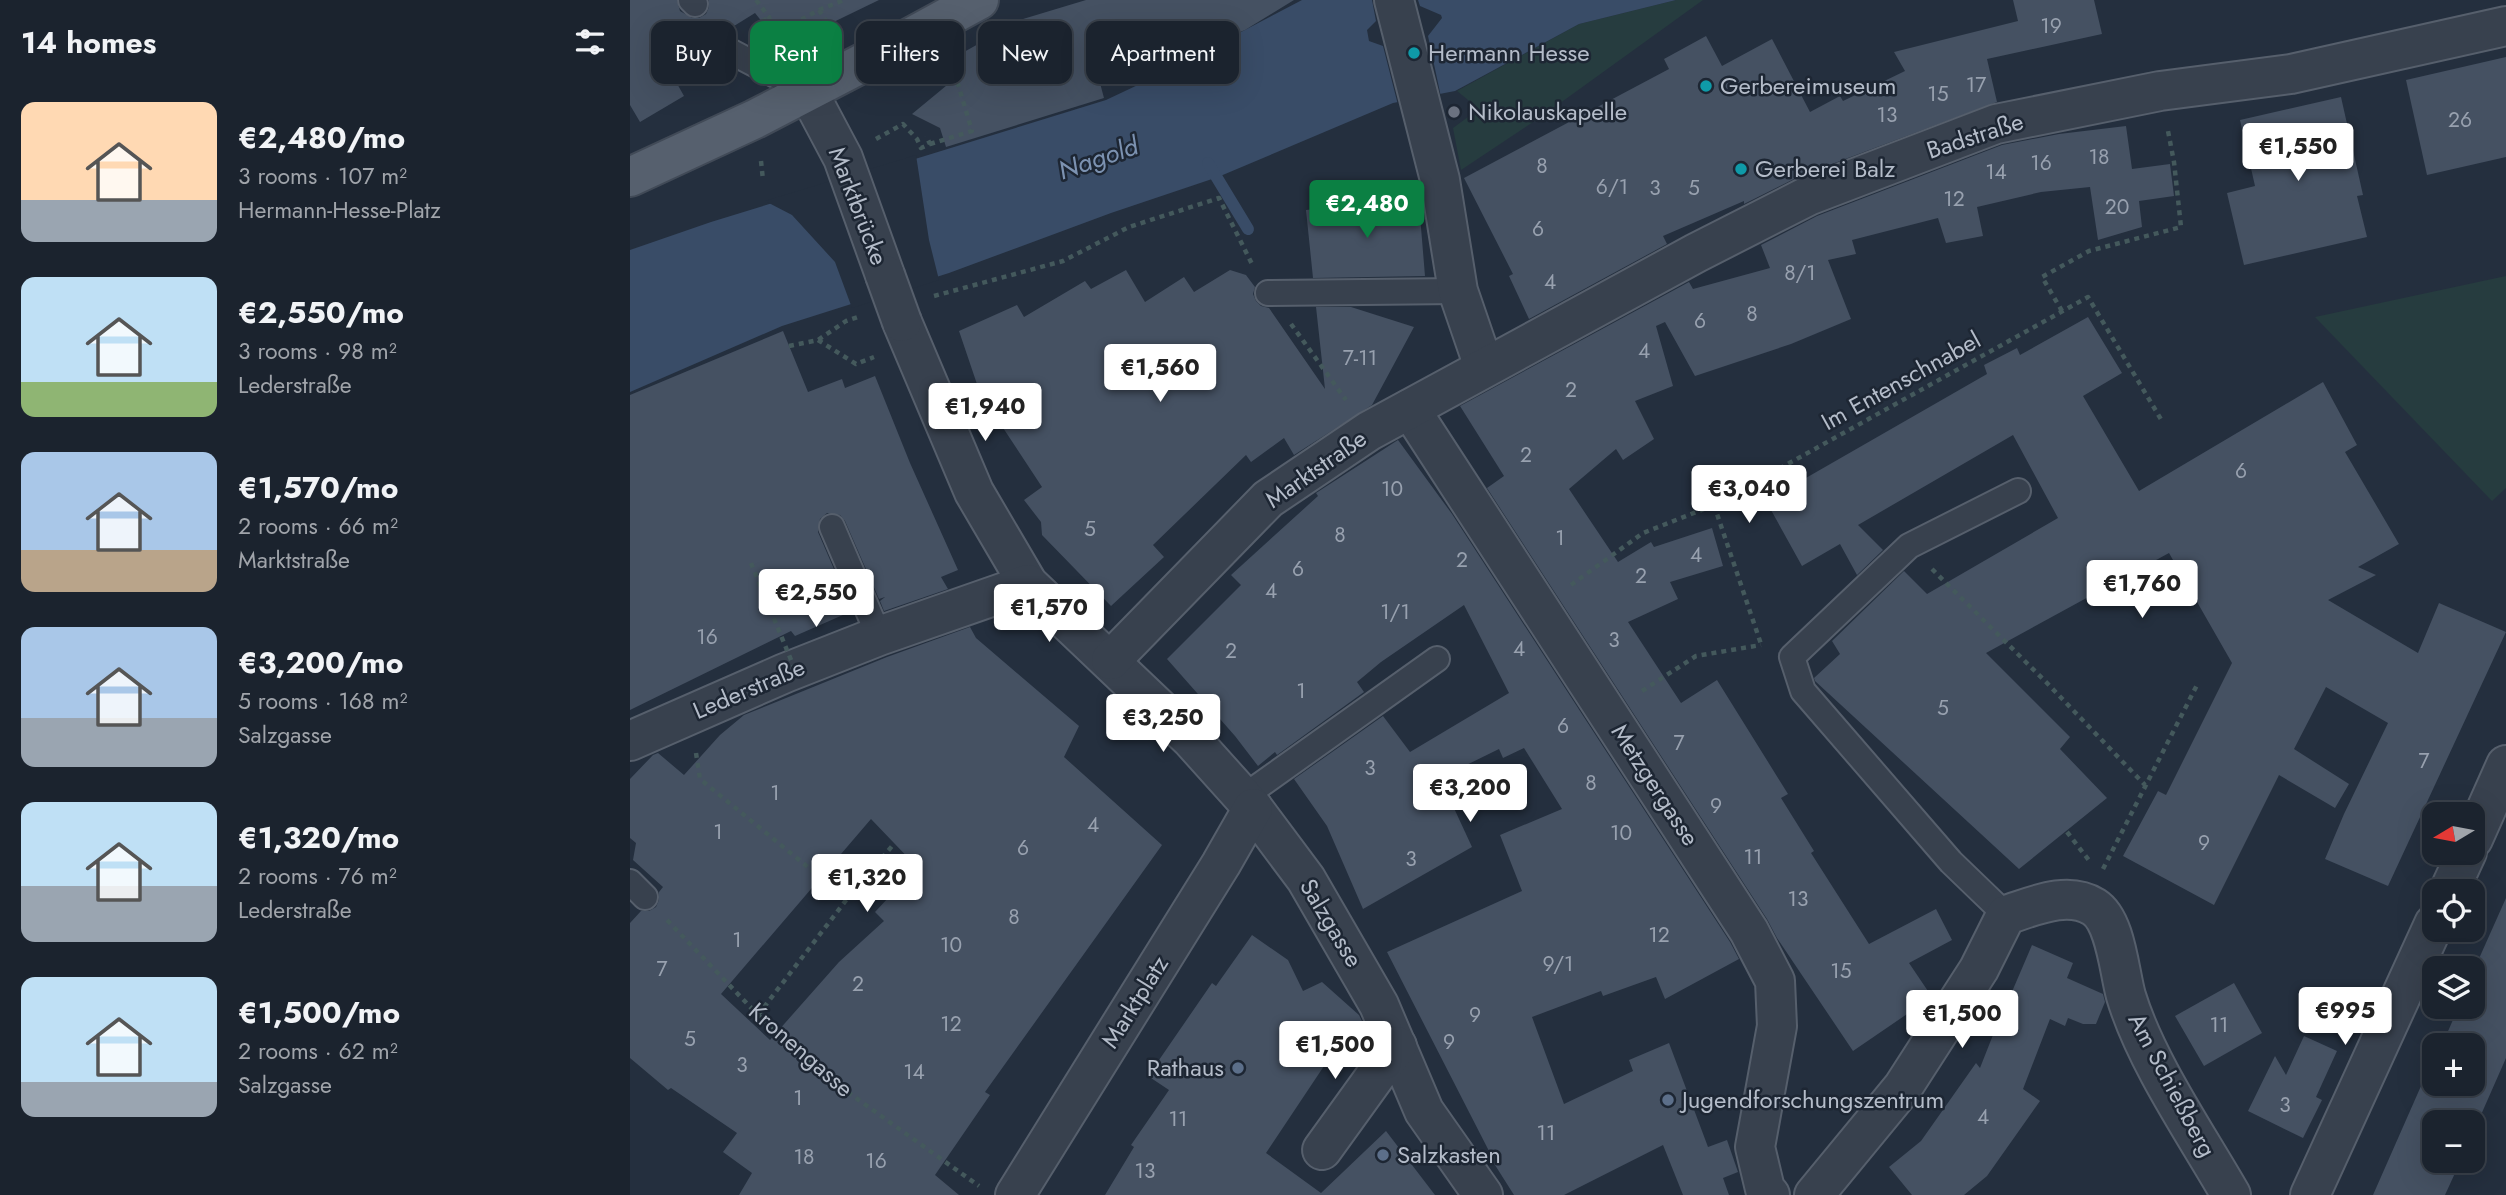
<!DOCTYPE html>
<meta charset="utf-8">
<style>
:root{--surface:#1b232e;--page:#242b36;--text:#f1f3f6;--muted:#a0a4aa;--line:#39404a;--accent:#0b8043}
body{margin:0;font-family:Jost,sans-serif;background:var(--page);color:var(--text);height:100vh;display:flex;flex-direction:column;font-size:26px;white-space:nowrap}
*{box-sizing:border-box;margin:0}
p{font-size:23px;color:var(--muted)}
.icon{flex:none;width:38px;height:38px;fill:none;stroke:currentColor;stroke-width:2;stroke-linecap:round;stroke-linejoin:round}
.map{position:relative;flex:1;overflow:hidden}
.panel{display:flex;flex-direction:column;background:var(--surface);width:630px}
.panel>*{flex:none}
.guide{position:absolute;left:21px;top:21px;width:665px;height:63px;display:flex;gap:14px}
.needle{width:46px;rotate:260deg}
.tools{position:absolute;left:1792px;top:802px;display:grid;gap:14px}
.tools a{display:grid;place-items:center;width:63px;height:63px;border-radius:14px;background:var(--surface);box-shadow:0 7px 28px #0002,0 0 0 2px var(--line);font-size:35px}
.price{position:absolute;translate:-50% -60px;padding:0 16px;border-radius:7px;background:#fff;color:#222;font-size:23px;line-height:46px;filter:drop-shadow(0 2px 4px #0008)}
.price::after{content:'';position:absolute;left:50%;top:42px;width:21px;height:16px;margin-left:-10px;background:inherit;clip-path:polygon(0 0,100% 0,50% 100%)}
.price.on{background:var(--accent);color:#fff}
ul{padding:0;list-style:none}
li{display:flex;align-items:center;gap:21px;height:175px;padding:0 21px}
li span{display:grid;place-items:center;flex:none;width:196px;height:140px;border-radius:14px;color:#555}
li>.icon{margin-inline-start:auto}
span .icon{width:84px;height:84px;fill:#fffc;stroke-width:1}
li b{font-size:30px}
h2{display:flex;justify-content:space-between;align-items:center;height:84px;padding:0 21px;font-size:30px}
.chip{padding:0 24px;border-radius:14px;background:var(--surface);box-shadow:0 7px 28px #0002,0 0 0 2px var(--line);font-size:24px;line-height:63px}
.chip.on{background:var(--accent);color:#fff}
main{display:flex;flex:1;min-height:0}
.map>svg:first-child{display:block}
</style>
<main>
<section class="panel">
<h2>14 homes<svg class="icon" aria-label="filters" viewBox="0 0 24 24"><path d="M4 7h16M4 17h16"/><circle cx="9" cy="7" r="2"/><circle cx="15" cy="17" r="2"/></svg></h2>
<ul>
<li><span style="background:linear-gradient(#ffd9b3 70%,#9aa5b1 0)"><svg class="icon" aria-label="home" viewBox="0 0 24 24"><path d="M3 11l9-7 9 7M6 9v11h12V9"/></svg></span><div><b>€2,480/mo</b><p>3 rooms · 107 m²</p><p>Hermann-Hesse-Platz</p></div></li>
<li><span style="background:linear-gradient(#bfe0f5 75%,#8fb573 0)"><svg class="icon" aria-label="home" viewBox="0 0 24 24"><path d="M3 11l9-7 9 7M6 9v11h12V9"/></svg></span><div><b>€2,550/mo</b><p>3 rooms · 98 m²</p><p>Lederstraße</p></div></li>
<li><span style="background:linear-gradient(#a9c7e8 70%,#b9a48a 0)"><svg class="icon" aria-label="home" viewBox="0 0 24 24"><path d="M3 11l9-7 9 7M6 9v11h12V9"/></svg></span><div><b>€1,570/mo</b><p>2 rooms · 66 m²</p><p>Marktstraße</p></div></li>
<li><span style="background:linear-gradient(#a9c7e8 65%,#9aa5b1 0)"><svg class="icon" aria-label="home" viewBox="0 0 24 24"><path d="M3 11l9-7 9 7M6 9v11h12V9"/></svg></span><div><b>€3,200/mo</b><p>5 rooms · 168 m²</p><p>Salzgasse</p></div></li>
<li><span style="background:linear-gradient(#bfe0f5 60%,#9aa5b1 0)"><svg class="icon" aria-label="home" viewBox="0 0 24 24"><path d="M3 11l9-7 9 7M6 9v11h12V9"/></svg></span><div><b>€1,320/mo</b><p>2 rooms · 76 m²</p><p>Lederstraße</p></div></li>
<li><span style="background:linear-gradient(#bfe0f5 75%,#9aa5b1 0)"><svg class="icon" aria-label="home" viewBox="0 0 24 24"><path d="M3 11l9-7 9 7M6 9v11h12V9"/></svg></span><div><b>€1,500/mo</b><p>2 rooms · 62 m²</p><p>Salzgasse</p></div></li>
</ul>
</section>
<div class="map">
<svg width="1876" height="1195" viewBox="0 0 1876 1195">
<rect width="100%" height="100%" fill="#242f3e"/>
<g fill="#263c3f">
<polygon points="1046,0 1073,0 915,114 831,170 823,128 838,117 843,104 827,91 949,24"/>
<polygon points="1876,276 1876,488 1862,501 1685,317"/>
</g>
<polygon fill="#394c67" points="672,0 1046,0 949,24 825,91 763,103 588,177 481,213 319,273 152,326 0,392 0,250 81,222 476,100 529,75"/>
<g fill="#242f3e">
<polygon points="742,0 788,0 790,6 811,15 812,18 798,36 811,97 768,105 753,46 739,41 737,30 746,21"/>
<polygon points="286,155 299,240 309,280 222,308 205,262 162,215 135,201"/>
</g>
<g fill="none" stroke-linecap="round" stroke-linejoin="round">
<polyline stroke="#394c67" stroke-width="12" points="578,163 618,229"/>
</g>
<g fill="#455162" fill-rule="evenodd">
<polygon points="0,0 47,0 50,11 62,18 69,18 76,14 79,7 79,0 249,0 152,47 125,13 96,31 87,25 78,25 69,35 70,46 36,64 54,96 10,122 0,105"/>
<polygon points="456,0 664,0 615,30 553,55 470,83 474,98 316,147 310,128 282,114 328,76 325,57 393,19"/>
<polygon points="1383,0 1464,0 1472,34 1357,59 1367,102 1170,176 1114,204 1114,201 1033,236 1037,244 899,319 879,276 883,274 834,178 1039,69 1034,59 1076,36 1092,66 1142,39 1180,112 1210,96 1213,101 1275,71 1264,52 1388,21"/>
<polygon points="1876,57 1876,157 1797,175 1776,80"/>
<polygon points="1711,97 1733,195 1727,196 1737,237 1614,265 1597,193 1625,186 1610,120"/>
<polygon points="1496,126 1502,169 1540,164 1544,196 1509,201 1512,227 1468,240 1460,187 1411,192 1347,207 1353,236 1316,243 1308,218 1222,240 1226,254 1198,260 1221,319 1161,344 1065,376 1035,322 1026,326 1043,386 1005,401 1024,439 993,460 986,449 939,489 988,562 1021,542 1024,547 1082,528 1093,566 1040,582 1048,599 998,622 1051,703 1087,680 1158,794 1151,798 1184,851 1181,853 1239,944 1306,909 1322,940 1279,963 1302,997 1223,1051 1147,938 1137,919 857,488 874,476 830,406 1059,282 1063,289 1140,268 1131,245 1187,216 1372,145 1429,134"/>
<polygon points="787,198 783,206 789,203 795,276 683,278 676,210"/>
<polygon points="496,270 515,302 554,277 564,292 600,270 616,275 625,287 623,294 626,301 631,306 639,308 695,389 686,307 721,307 784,327 742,405 664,455 654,438 621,462 616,455 523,545 534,557 481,606 412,535 411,522 394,500 412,487 350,393 329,331 387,305 394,317 455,281 461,289"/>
<polygon points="1458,317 1492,373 1453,396 1509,491 1693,382 1727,445 1715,452 1769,544 1728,567 1746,575 1698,600 1788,653 1809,603 1876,632 1758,886 1695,859 1714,814 1758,723 1696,687 1664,749 1719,784 1705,808 1649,775 1584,905 1493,856 1528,791 1536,795 1602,663 1539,553 1356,653 1440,737 1430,749 1477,798 1389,869 1185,681 1184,678 1210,654 1202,641 1274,571 1297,594 1428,518 1383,435 1228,525 1253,550 1227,575 1210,544 1172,566 1136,501 1357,374 1354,365 1387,348 1390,355"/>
<polygon points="153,331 178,392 212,379 215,388 245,376 280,463 328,570 311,577 318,589 254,611 250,601 255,597 249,599 215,521 210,515 197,513 190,519 188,532 222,611 165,636 161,631 0,710 0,395"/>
<polygon points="768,440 822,514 1100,942 1109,959 1035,999 1026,977 973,996 971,991 902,1017 934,1104 1003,1071 999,1060 1039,1043 1078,1147 1097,1140 1108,1172 1093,1178 1099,1195 1053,1195 1033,1145 934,1195 884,1195 858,1154 860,1153 757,952 892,891 870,835 932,809 894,748 873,758 869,749 810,778 842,847 733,909 697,826 664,779 753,716 780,752 879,693 834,605 751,662 727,682 734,692 647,755 645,752 628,766 605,736 537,659 611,585 601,575 688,496 686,493"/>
<path d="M340 627 346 638 449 726 434 757 532 845 355 1092 360 1095 305 1175 329 1195H109L122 1173 93 1152 107 1133 41 1088 38 1090 0 1058V923L11 911H19L26 907 29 900V892L33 887 3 860 6 843 0 838V779L23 755 28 753 54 775 90 735 114 715 257 657ZM241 819 287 867 245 912 254 921 209 962 140 1040 91 994Z"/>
<polygon points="1876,898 1876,1058 1843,1133 1843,1122 1804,1122 1804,1160 1831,1160 1815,1195 1743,1195 1791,1086 1794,1087 1804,1063 1804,1083 1843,1083 1843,1045 1812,1045 1829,1006 1843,1006 1843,972"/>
<polygon points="622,935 658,960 673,991 692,982 729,1015 733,1023 706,1062 700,1057 636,1153 691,1193 756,1131 805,1195 475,1195 504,1147 501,1145 539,1090 518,1076 582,983 586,986"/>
<polygon points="1402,945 1443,963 1437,978 1473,994 1475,1002 1466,1024 1453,1024 1438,1018 1435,1026 1420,1019 1393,1089 1410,1101 1357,1176 1334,1195 1282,1195 1259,1167 1291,1141 1346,1063 1350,1068 1374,1007 1375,1008"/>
<polygon points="1604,983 1632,1033 1574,1066 1545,1016"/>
<polygon points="1674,1036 1707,1051 1686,1097 1692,1100 1673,1138 1618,1111 1645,1056 1656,1075"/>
</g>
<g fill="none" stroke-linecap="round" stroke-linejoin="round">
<g stroke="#565f6c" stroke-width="28">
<g id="lane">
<polyline points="61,0 65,4"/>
<polyline points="83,39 92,47 178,92"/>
<polyline points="638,293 828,291"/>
<polyline points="202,527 249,636"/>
<polyline points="612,798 807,659"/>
<polyline points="0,882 15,897"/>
<polyline points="1376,915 1321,862 1173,691 1162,657 1279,546 1388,491"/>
</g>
</g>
<g stroke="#565f6c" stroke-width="42">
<g id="street">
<polyline points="764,0 810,180 828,291 854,367"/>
<polyline points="178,92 213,158 255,275"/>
<polyline points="272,322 344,492 398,584 561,739 623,808 676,879 749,1005 794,1111 853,1195"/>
<polyline points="780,409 1119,931 1145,981 1147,1026 1125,1147 1135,1189 1140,1195"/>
<polyline points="481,660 638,499 739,431 1066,253 1178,196 1366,124 1530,91 1661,74 1876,26"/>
<polyline points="0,741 155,673 249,636 398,584"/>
<polyline points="1843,839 1876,765"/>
<polyline points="1819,891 1837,852"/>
<polyline points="692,1150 767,1046"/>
<polyline points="385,1195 591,864 623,808"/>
<path d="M1184 1195 1273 1087 1349 969 1376 915C1402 907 1437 890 1464 907 1486 921 1489 971 1496 996 1516 1062 1566 1134 1601 1195"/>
<polyline points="1680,1195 1804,924"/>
</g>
</g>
<g stroke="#414a57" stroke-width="42">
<polyline id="primary" points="0,177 125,119 250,54 349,0"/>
</g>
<g stroke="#44595c" stroke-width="4.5" stroke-dasharray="5 5" stroke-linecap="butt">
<polyline points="126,0 139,17 144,34 189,10 214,0"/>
<polyline points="189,10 196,21"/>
<polyline points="124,27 139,17"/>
<polyline points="41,73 62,62"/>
<polyline points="246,139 273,124 287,139 291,148 300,144 296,136"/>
<polyline points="300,144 342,131 322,64"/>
<polyline points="131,161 133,180"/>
<polyline points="304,296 433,261 499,227 589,198 622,264"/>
<polyline points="1432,311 1412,277 1459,251 1551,227 1544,162 1538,131"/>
<polyline points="661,324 716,400"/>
<polyline points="188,340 226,364 244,357"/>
<polyline points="159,346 188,340 216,321 228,317"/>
<polyline points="1084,505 1131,644"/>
<polyline points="1302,569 1416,682 1515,785"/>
<polyline points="941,585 1013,533 1084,505 1458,297 1532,421"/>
<polyline points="1012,691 1066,656 1131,645"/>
<polyline points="66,753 70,779 217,899"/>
<polyline points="1437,832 1461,863"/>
<polyline points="1473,869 1567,685"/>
<polyline points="37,920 128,1015 191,1073 349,1186"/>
<polyline points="128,1015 217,899 263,845"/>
</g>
<use href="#lane" stroke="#38414e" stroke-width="24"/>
<use href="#street" stroke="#38414e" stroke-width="38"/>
<use href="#primary" stroke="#56606e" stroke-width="38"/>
<g stroke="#565f6c" stroke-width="42" stroke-linecap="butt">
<polyline id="street-bridge" points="255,275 272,322"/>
</g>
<polyline stroke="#44595c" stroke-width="4.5" stroke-dasharray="5 5" stroke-linecap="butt" points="121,563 166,672"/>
<use href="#street-bridge" stroke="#38414e" stroke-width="38"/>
</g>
<g fill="#0f9aa8" stroke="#1d2633" stroke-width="2.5">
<circle cx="784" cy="53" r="7"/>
<circle cx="1076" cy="86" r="7"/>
<circle cx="1111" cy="169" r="7"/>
</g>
<circle fill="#6b7280" stroke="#1d2633" stroke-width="2.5" cx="824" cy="112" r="7"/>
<g fill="#5c6f8a" stroke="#1d2633" stroke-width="2.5">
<circle cx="608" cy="1068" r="7"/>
<circle cx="1038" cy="1100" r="7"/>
<circle cx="753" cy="1155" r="7"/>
</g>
<g text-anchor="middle" stroke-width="5" stroke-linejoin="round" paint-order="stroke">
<g font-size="21" fill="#98a1af">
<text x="1421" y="33">19</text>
<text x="1346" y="92">17</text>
<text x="1308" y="101">15</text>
<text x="1257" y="122">13</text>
<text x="1830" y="127">26</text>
<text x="1469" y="164">18</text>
<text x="1411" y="170">16</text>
<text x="912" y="173">8</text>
<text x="1366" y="179">14</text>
<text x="982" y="194">6/1</text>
<text x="1025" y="195">3</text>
<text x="1064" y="195">5</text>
<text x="1324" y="206">12</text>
<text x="1487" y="214">20</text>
<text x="908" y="236">6</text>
<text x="1170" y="280">8/1</text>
<text x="920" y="289">4</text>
<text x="1122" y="321">8</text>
<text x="1070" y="328">6</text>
<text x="1014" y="358">4</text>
<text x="730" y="365">7-11</text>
<text x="941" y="397">2</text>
<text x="896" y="462">2</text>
<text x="1611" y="478">6</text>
<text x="762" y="496">10</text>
<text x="460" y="536">5</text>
<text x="710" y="542">8</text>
<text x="930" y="545">1</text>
<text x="1066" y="562">4</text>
<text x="832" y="567">2</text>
<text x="668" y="576">6</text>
<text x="1011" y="583">2</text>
<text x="641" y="598">4</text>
<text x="765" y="619">1/1</text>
<text x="77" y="644">16</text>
<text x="984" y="647">3</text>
<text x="889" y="656">4</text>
<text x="601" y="658">2</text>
<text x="671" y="698">1</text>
<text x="1313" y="715">5</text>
<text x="933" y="733">6</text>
<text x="1049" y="750">7</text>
<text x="1794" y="768">7</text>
<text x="740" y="775">3</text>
<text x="961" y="790">8</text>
<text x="145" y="800">1</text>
<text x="1086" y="813">9</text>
<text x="463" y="832">4</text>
<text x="88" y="839">1</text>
<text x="991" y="840">10</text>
<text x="1574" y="850">9</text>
<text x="393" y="855">6</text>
<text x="1123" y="864">11</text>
<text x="781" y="866">3</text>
<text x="1168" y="906">13</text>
<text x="384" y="924">8</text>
<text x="1029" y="942">12</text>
<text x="107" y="947">1</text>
<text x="321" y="952">10</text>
<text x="928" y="971">9/1</text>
<text x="32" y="976">7</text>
<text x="1211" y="978">15</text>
<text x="228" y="991">2</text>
<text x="845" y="1022">9</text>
<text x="321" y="1031">12</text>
<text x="1589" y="1032">11</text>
<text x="60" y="1046">5</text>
<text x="819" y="1049">9</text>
<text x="112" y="1072">3</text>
<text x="284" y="1079">14</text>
<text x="168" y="1105">1</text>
<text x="1655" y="1112">3</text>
<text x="1353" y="1124">4</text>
<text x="548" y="1126">11</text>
<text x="916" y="1140">11</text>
<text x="174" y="1164">18</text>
<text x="246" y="1168">16</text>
<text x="515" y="1178">13</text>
</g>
<g font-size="24" fill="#b4bcc9" stroke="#1d2633" text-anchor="start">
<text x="798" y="61">Hermann Hesse</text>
<text x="1090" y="94">Gerbereimuseum</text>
<text x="838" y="120">Nikolauskapelle</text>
<text x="1125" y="177">Gerberei Balz</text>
<text x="594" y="1076" text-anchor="end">Rathaus</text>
<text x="1052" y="1108">Jugendforschungszentrum</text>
<text x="767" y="1163">Salzkasten</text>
</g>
<g font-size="24" fill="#b4bcc9" stroke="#1d2633">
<text transform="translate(1345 136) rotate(-18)" y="8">Badstraße</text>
<text transform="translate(228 206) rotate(69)" y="8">Marktbrücke</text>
<text transform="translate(1271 381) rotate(-29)" y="8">Im Entenschnabel</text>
<text transform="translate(686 469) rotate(-35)" y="8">Marktstraße</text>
<text transform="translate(119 689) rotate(-23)" y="8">Lederstraße</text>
<text transform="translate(1025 785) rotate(57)" y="8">Metzgergasse</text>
<text transform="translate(701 923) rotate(59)" y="8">Salzgasse</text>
<text transform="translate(505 1002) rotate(-58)" y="8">Marktplatz</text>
<text transform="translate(171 1050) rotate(41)" y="8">Kronengasse</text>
<text transform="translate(1542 1085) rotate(62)" y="8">Am Schießberg</text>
</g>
<g font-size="26" font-style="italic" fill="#7c92b1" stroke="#1d2633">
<text transform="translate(468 158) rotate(-19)" y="9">Nagold</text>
</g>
</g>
</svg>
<div class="tools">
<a><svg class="needle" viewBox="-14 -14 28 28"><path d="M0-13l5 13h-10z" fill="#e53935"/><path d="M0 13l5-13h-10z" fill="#a0a4aa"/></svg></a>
<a><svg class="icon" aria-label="locate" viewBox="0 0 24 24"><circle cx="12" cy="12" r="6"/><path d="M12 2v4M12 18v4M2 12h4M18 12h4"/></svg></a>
<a><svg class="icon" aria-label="layers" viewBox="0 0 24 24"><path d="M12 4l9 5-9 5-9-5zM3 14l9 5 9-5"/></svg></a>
<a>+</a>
<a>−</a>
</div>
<b class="price" style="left:1668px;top:183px">€1,550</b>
<b class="price on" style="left:737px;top:240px">€2,480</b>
<b class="price" style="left:530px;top:404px">€1,560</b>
<b class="price" style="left:355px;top:443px">€1,940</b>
<b class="price" style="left:1119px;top:525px">€3,040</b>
<b class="price" style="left:1512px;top:620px">€1,760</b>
<b class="price" style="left:186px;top:629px">€2,550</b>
<b class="price" style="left:419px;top:644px">€1,570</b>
<b class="price" style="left:533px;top:754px">€3,250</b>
<b class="price" style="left:840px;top:824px">€3,200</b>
<b class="price" style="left:237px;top:914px">€1,320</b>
<b class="price" style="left:1715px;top:1047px">€995</b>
<b class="price" style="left:1332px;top:1050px">€1,500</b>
<b class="price" style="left:705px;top:1081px">€1,500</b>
<div class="guide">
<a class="chip">Buy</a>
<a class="chip on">Rent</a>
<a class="chip">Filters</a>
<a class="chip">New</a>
<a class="chip">Apartment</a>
</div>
</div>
</main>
